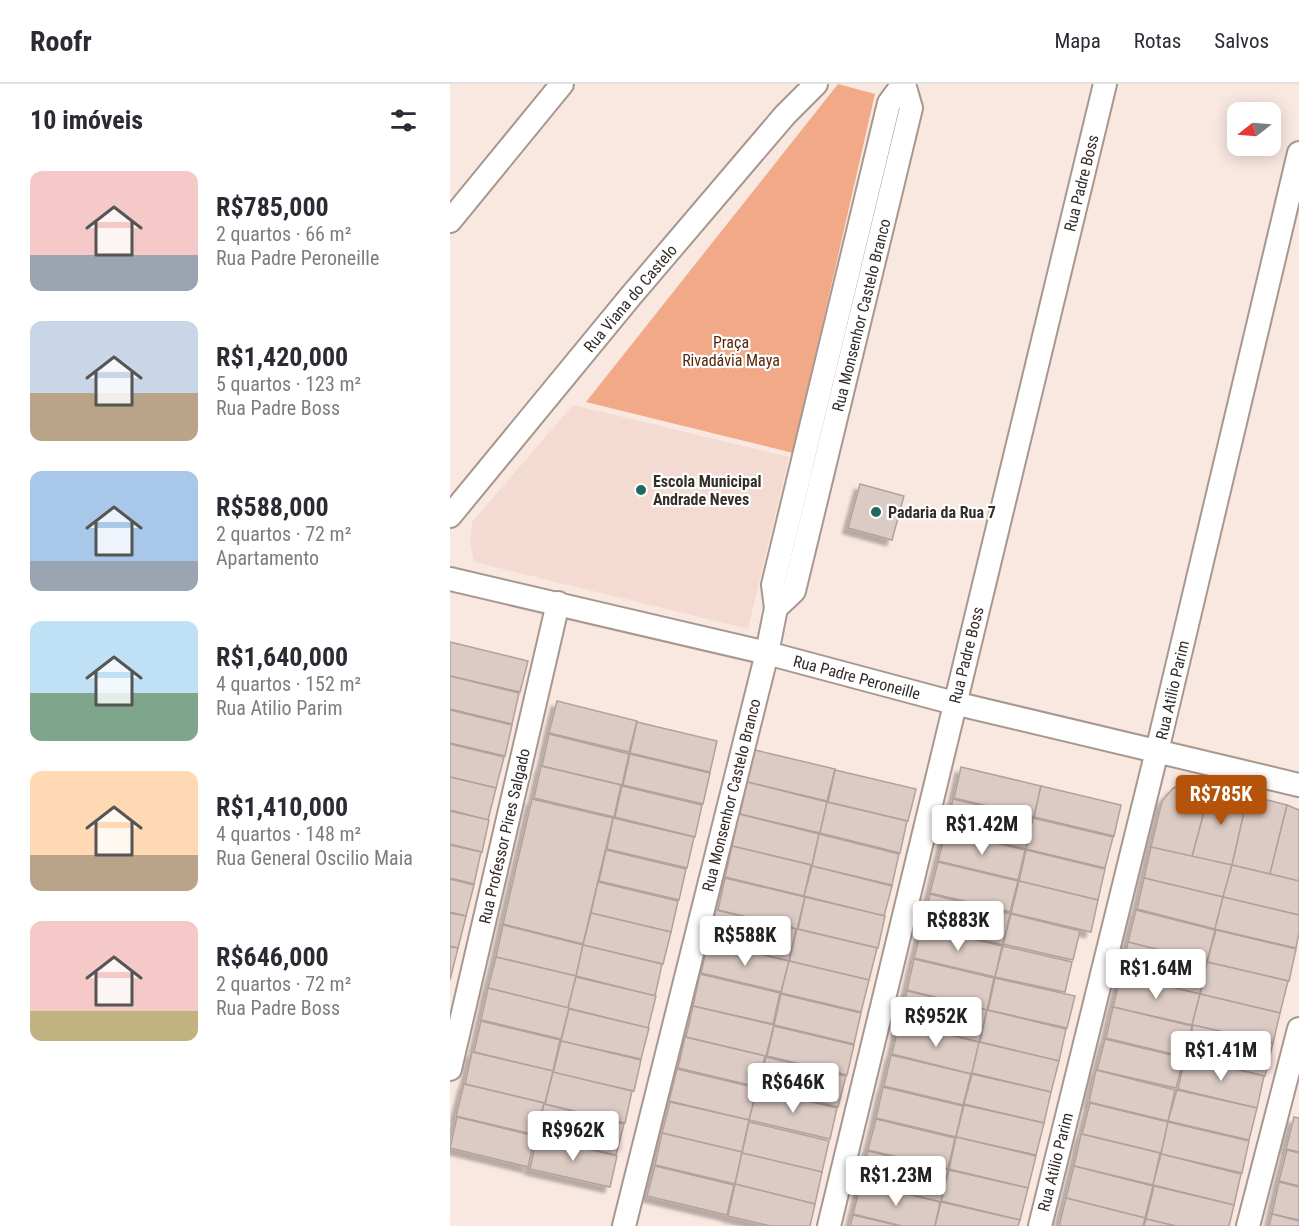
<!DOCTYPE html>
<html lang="pt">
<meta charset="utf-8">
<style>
:root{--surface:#fff;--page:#f7f7f7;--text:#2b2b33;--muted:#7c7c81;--line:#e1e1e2;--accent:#b45309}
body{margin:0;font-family:"Roboto Condensed",sans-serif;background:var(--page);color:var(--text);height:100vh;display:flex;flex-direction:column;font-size:22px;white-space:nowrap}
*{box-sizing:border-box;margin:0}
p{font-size:20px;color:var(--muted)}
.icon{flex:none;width:33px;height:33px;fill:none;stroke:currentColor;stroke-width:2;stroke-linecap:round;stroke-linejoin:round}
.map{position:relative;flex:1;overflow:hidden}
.sheet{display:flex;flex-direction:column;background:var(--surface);width:450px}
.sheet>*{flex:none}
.needle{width:39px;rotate:253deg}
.tools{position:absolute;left:777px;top:18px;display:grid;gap:12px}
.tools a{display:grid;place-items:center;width:54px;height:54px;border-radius:12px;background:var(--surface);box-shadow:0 3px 15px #0003;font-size:30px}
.price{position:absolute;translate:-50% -51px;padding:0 14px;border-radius:6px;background:#fff;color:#222;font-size:20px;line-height:39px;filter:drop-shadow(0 2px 3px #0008)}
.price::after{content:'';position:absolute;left:50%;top:36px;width:18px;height:14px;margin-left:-9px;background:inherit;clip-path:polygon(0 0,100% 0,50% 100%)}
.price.on{background:var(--accent);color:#fff}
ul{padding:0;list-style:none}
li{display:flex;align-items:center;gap:18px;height:150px;padding:0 30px}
li span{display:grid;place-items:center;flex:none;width:168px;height:120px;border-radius:12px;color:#555}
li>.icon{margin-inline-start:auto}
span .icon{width:72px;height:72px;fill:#fffc;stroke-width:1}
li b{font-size:26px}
h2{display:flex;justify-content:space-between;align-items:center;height:72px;padding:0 30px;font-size:26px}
header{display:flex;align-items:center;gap:36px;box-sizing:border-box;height:84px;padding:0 30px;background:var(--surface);border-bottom:2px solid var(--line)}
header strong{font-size:28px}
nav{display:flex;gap:33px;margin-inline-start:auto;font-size:21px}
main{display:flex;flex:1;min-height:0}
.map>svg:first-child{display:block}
</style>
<header>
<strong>Roofr</strong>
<nav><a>Mapa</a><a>Rotas</a><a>Salvos</a></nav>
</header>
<main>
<section class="sheet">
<h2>10 imóveis<svg class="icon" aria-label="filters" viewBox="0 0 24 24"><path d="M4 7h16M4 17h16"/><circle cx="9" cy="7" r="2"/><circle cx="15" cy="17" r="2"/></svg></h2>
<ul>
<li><span style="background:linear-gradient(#f6c9c9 70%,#9aa5b1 0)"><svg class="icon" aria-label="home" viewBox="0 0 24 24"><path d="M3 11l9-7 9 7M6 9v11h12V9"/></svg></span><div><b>R$785,000</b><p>2 quartos · 66 m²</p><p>Rua Padre Peroneille</p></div></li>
<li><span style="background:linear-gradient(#c9d6e8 60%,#b9a48a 0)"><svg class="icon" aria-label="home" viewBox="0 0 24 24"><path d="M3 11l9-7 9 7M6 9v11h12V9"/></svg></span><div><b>R$1,420,000</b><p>5 quartos · 123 m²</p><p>Rua Padre Boss</p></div></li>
<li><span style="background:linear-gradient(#a9c7e8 75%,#9aa5b1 0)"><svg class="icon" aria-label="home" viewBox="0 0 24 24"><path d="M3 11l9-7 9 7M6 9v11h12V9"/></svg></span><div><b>R$588,000</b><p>2 quartos · 72 m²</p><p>Apartamento</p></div></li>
<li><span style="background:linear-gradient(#bfe0f5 60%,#7fa58c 0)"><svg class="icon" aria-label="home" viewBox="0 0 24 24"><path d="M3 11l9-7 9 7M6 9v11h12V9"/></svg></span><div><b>R$1,640,000</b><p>4 quartos · 152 m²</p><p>Rua Atilio Parim</p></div></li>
<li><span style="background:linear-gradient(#ffd9b3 70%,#b9a48a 0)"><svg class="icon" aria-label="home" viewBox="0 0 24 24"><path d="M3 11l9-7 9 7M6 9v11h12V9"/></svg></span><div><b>R$1,410,000</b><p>4 quartos · 148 m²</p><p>Rua General Oscilio Maia</p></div></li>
<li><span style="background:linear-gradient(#f6c9c9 75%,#c2b280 0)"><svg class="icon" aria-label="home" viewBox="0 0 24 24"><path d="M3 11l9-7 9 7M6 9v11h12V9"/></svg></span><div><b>R$646,000</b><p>2 quartos · 72 m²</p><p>Rua Padre Boss</p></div></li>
</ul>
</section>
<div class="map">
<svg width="849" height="1142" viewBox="0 0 849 1142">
<defs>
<filter id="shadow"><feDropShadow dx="-5.5" dy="5.5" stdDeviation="1.5" flood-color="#0004"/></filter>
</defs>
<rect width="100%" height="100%" fill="#f9e8e0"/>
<polygon fill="#f4dbd1" points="123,321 339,373 298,545 24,478 20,459 22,438"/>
<polygon fill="#f1a987" points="388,0 425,10 343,369 136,318"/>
<g fill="#dccbc4" stroke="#b2a19a" stroke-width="1.5" filter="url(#shadow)">
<polygon points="410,400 454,412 442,456 398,444"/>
<polygon points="0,558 78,577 70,608 0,592"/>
<polygon points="0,592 69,609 62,640 0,625"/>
<polygon points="107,617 187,637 179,668 99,649"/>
<polygon points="0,626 62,641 55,672 0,659"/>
<polygon points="187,638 267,657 260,688 180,669"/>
<polygon points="99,650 179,670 172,701 92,682"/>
<polygon points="0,660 54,673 46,704 0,693"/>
<polygon points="305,666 385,685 377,717 297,698"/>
<polygon points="180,670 260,689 253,720 173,701"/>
<polygon points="91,682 171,701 164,733 84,714"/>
<polygon points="511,683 591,702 584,733 504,714"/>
<polygon points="385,686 466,705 458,737 378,718"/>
<polygon points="0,693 46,704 38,736 0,726"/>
<polygon points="297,698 377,718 370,749 290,730"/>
<polygon points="737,698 761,702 742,773 701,763 712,717 723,704"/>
<polygon points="172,702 252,721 245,753 165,733"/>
<polygon points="591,702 671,721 664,752 584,733"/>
<polygon points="761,702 798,711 782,781 742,773"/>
<polygon points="798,711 837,721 820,790 782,781"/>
<polygon points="82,715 163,734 133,860 53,840"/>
<polygon points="503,715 583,734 576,765 496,746"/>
<polygon points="377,718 457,737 450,769 370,749"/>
<polygon points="837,721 849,726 849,797 820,790"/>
<polygon points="0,727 39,736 32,768 0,760"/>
<polygon points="289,730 369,750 362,781 282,762"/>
<polygon points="163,734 244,753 237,784 157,765"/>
<polygon points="583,734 663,753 655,784 576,765"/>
<polygon points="496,747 575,766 568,796 488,777"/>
<polygon points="369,750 449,770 442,801 362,782"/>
<polygon points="0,761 31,768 24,800 0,794"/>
<polygon points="282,762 361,781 354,812 275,793"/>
<polygon points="701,763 782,781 773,813 694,794"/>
<polygon points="156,766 236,785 229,816 149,797"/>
<polygon points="576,766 655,785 648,816 569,797"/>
<polygon points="488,778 568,797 560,828 480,809"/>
<polygon points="782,781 849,797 849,831 773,813"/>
<polygon points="362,782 442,802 434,832 354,812"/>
<polygon points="275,794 355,813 347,845 268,826"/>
<polygon points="694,794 773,813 765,845 687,825"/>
<polygon points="0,795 24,801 16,832 0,828"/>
<polygon points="569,797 648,816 641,848 561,829"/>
<polygon points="148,798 228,817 221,848 141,829"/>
<polygon points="480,810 560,830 553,861 473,842"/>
<polygon points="355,813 435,832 428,864 348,845"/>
<polygon points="773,813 849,831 849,849 846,864 765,845"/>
<polygon points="266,826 346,845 339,877 259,857"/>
<polygon points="686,826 765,846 757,878 678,858"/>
<polygon points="0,829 16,832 8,864 0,862"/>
<polygon points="141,829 221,848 213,880 133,861"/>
<polygon points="561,830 630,847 623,876 553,860"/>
<polygon points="53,841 133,861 126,892 46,873"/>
<polygon points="472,843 552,862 545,893 464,874"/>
<polygon points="347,845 427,864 419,896 339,877"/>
<polygon points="766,846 846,865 839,897 757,878"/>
<polygon points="258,858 339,877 331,908 251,889"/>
<polygon points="678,858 757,878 750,910 671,891"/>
<polygon points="133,861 212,880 205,912 126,892"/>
<polygon points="553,862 622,878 615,908 545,893"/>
<polygon points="0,863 8,864 0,896"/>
<polygon points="46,873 126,892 118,924 38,904"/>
<polygon points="464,875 544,894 537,926 457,906"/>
<polygon points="339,877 419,896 411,928 331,909"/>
<polygon points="757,878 838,897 830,929 750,910"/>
<polygon points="250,890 330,909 323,940 243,922"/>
<polygon points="671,891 750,910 742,941 663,923"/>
<polygon points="126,893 206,912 198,944 118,924"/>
<polygon points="545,894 625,912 617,944 538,926"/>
<polygon points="38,904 119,924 111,955 31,936"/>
<polygon points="457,907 537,926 529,958 449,938"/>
<polygon points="331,910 411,929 404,960 324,941"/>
<polygon points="750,910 830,929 823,959 742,941"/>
<polygon points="243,922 324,941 316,972 236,953"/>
<polygon points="663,923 742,942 735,973 656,954"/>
<polygon points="119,925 199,944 191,975 111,957"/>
<polygon points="537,926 616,945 609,977 530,958"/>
<polygon points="31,937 110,956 103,987 24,968"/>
<polygon points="449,939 529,958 522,990 442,970"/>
<polygon points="743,941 823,959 815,992 735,973"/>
<polygon points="324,942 404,961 397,991 317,972"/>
<polygon points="235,953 315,972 308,1003 228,984"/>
<polygon points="655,955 734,974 726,1004 647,986"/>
<polygon points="111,957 191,976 184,1007 103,989"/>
<polygon points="529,958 609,977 601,1008 522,989"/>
<polygon points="22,968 103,987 95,1019 15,1000"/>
<polygon points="441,971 521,990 513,1021 434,1002"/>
<polygon points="316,973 396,992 388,1023 308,1004"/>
<polygon points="735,973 814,992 807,1024 728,1005"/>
<polygon points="227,985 307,1004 299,1036 219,1017"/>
<polygon points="646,986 725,1006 718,1037 639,1018"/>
<polygon points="103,988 182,1007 175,1039 95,1020"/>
<polygon points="522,990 601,1008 594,1039 514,1020"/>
<polygon points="14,1000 94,1019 86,1051 6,1032"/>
<polygon points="433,1003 513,1022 506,1053 426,1034"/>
<polygon points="307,1005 387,1024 380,1055 299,1036"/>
<polygon points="727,1006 807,1024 799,1056 718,1037"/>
<polygon points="220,1018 299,1036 292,1068 212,1049"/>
<polygon points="640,1019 718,1038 711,1069 632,1050"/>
<polygon points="94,1020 174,1040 166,1071 86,1052"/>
<polygon points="514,1021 594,1039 586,1071 506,1053"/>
<polygon points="7,1033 85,1052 78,1083 0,1064"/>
<polygon points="844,1033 849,1034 849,1068 836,1065"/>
<polygon points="426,1035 505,1054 498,1085 418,1066"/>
<polygon points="299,1038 379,1057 372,1088 292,1069"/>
<polygon points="718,1038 799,1057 792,1089 711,1070"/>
<polygon points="212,1049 292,1068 285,1100 205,1081"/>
<polygon points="631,1050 710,1069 703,1101 624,1082"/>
<polygon points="87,1053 167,1072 160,1103 80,1085"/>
<polygon points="506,1053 586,1072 578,1104 499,1085"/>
<polygon points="837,1066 849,1069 849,1102 829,1097"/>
<polygon points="418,1067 498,1086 491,1118 411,1098"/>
<polygon points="292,1069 372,1088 365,1120 285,1100"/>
<polygon points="711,1070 791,1090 784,1121 703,1101"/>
<polygon points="205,1082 284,1101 277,1131 197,1112"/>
<polygon points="624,1082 703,1102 695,1134 616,1114"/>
<polygon points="499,1086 578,1104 570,1136 491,1117"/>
<polygon points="829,1098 849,1103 849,1136 822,1130"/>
<polygon points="411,1099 490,1118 485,1142 452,1142 403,1130"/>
<polygon points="285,1100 365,1120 360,1142 320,1142 278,1132"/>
<polygon points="704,1102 784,1121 779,1142 726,1142 696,1135"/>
<polygon points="616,1114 695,1134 693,1142 609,1142"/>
<polygon points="491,1118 570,1136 568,1142 485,1142"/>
<polygon points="822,1130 849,1137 849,1142 819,1142"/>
<polygon points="403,1131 450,1142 400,1142"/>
<polygon points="696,1135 726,1142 694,1142"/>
</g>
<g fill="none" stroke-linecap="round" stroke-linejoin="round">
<g stroke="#a7978f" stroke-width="26">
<g id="street">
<polyline points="0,137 112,0"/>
<polyline points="0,432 180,213 335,31 366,0"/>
<polyline points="0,495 317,569 504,619 849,701"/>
<polyline points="326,524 344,507 461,24 454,0"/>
<polyline points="0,985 108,519"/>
<polyline points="174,1142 317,569 326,524 323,501 439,19 453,0"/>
<polyline points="379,1142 655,0"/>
<polyline points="590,1142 707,667 849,69"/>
<polyline points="798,1142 849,945"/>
</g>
</g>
<use href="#street" stroke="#fff" stroke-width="22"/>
</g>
<g fill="#216960" stroke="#fff" stroke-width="2">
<circle cx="191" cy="406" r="6"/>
<circle cx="426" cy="428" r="6"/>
</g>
<g text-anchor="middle" stroke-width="4.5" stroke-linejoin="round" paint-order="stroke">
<g font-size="16" fill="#342d2a" stroke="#fff">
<text transform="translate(631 99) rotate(-76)" y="6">Rua Padre Boss</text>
<text transform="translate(180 214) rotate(-50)" y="6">Rua Viana do Castelo</text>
<text transform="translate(411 231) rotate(-76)" y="6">Rua Monsenhor Castelo Branco</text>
<text transform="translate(516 571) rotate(-76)" y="6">Rua Padre Boss</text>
<text transform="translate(407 593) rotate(15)" y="6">Rua Padre Peroneille</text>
<text transform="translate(722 606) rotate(-77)" y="6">Rua Atilio Parim</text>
<text transform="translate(281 711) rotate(-76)" y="6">Rua Monsenhor Castelo Branco</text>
<text transform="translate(54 752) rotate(-77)" y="6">Rua Professor Pires Salgado</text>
<text transform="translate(605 1078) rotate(-76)" y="6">Rua Atilio Parim</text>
</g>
<g font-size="16" fill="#5a260a" stroke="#fff">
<text x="281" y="264">Praça<tspan x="281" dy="18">Rivadávia Maya</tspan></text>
</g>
<g font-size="16" font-weight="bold" fill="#342d2a" stroke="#fff" text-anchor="start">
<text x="203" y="403">Escola Municipal<tspan x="203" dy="18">Andrade Neves</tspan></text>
<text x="438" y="434">Padaria da Rua 7</text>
</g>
</g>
</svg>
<div class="tools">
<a><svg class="needle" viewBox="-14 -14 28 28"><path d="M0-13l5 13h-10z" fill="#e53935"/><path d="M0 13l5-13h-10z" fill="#7c7c81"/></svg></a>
</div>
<b class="price on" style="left:771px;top:742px">R$785K</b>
<b class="price" style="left:532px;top:772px">R$1.42M</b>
<b class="price" style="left:508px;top:868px">R$883K</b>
<b class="price" style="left:295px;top:883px">R$588K</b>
<b class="price" style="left:706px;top:916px">R$1.64M</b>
<b class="price" style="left:486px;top:964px">R$952K</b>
<b class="price" style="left:771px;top:998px">R$1.41M</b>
<b class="price" style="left:343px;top:1030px">R$646K</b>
<b class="price" style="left:123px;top:1078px">R$962K</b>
<b class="price" style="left:446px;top:1123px">R$1.23M</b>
</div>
</main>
